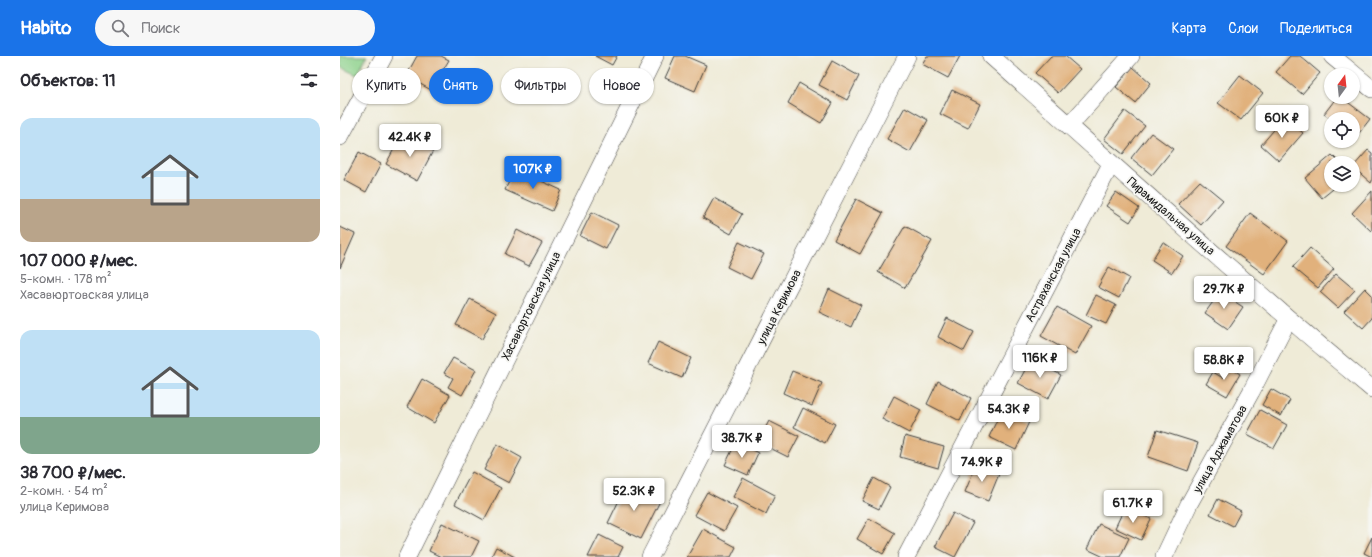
<!DOCTYPE html>
<html lang="ru">
<meta charset="utf-8">
<style>
:root{--surface:#fff;--page:#f7f7f7;--text:#2b2b33;--muted:#7c7c81;--accent:#1a73e8}
body{margin:0;font-family:Pangolin,sans-serif;background:var(--page);color:var(--text);height:100vh;display:flex;flex-direction:column;font-size:15px;white-space:nowrap}
*{box-sizing:border-box;margin:0}
p{font-size:13px;color:var(--muted)}
.icon{flex:none;width:22px;height:22px;fill:none;stroke:currentColor;stroke-width:2;stroke-linecap:round;stroke-linejoin:round}
.map{position:relative;flex:1;overflow:hidden}
.side{display:flex;flex-direction:column;background:var(--surface);width:340px}
.side>*{flex:none}
.top-card{position:absolute;left:12px;top:12px;width:380px;height:36px;display:flex;gap:8px}
.needle{width:26px;rotate:15deg}
.fabs{position:absolute;left:984px;top:12px;display:grid;gap:8px}
.fabs a{display:grid;place-items:center;width:36px;height:36px;border-radius:50%;background:var(--surface);box-shadow:0 1px 3px #0004;font-size:20px}
.price{position:absolute;translate:-50% -34px;padding:0 9px;border-radius:4px;background:#fff;color:#222;font-size:13px;line-height:26px;filter:drop-shadow(0 1px 2px #0008)}
.price::after{content:'';position:absolute;left:50%;top:24px;width:12px;height:9px;margin-left:-6px;background:inherit;clip-path:polygon(0 0,100% 0,50% 100%)}
.price.active{background:var(--accent);color:#fff}
ul{padding:0;list-style:none}
li{display:grid;align-content:center;gap:8px;height:212px;padding:0 20px}
li span{display:grid;place-items:center;height:124px;border-radius:12px;color:#555}
li>.icon{margin-inline-start:auto}
span .icon{width:72px;height:72px;fill:#fffc;stroke-width:1}
li b{font-size:17px}
h2{display:flex;justify-content:space-between;align-items:center;height:48px;padding:0 20px;font-size:17px}
.chip{padding:0 14px;border-radius:18px;background:var(--surface);box-shadow:0 1px 3px #0004;font-size:14px;line-height:36px}
.chip.active{background:var(--accent);color:#fff}
header{display:flex;align-items:center;gap:24px;box-sizing:border-box;height:56px;padding:0 20px;background:var(--accent);color:#fff}
header strong{font-size:19px}
nav{display:flex;gap:22px;margin-inline-start:auto;font-size:14px}
.search{width:280px;height:36px;background:var(--page);display:flex;align-items:center;gap:10px;box-sizing:border-box;padding:0 14px;border-radius:22px;color:var(--muted);font-size:15px}
main{display:flex;flex:1;min-height:0}
.map>svg:first-child{display:block}
</style>
<header>
<strong>Habito</strong>
<div class="search"><svg class="icon" aria-label="search" viewBox="0 0 24 24"><circle cx="10" cy="10" r="6"/><path d="M15 15l6 6"/></svg>Поиск</div>
<nav><a>Карта</a><a>Слои</a><a>Поделиться</a></nav>
</header>
<main>
<section class="side">
<h2>Объектов: 11<svg class="icon" aria-label="filters" viewBox="0 0 24 24"><path d="M4 7h16M4 17h16"/><circle cx="9" cy="7" r="2"/><circle cx="15" cy="17" r="2"/></svg></h2>
<ul>
<li><span style="background:linear-gradient(#bfe0f5 65%,#b9a48a 0)"><svg class="icon" aria-label="home" viewBox="0 0 24 24"><path d="M3 11l9-7 9 7M6 9v11h12V9"/></svg></span><div><b>107 000 ₽/мес.</b><p>5-комн. · 178 m²</p><p>Хасавюртовская улица</p></div></li>
<li><span style="background:linear-gradient(#bfe0f5 70%,#7fa58c 0)"><svg class="icon" aria-label="home" viewBox="0 0 24 24"><path d="M3 11l9-7 9 7M6 9v11h12V9"/></svg></span><div><b>38 700 ₽/мес.</b><p>2-комн. · 54 m²</p><p>улица Керимова</p></div></li>
</ul>
</section>
<div class="map">
<svg width="1032" height="501" viewBox="0 0 1032 501">
<rect width="100%" height="100%" fill="#f6f6f2"/>
<filter id="ink" filterUnits="userSpaceOnUse"><feTurbulence type="fractalNoise" baseFrequency=".025" numOctaves="2"/><feDisplacementMap in="SourceGraphic" scale="8" xChannelSelector="R" yChannelSelector="G"/><feConvolveMatrix kernelMatrix="1 2 1 2 8 2 1 2 1" color-interpolation-filters="sRGB"/></filter>
<filter id="wash" filterUnits="userSpaceOnUse"><feTurbulence type="fractalNoise" baseFrequency=".012" numOctaves="4" result="noise"/><feDisplacementMap in="SourceGraphic" scale="16" xChannelSelector="R" yChannelSelector="G"/><feGaussianBlur stdDeviation="0.9" result="paint"/><feColorMatrix in="noise" values="0 0 0 0 0 0 0 0 0 0 0 0 0 0 0 0 0 1.4 0 .05"/><feComposite in="paint" operator="in"/></filter>
<g filter="url(#wash)">
<rect width="100%" height="100%" fill="#efebd7"/>
<polygon fill="#8cd18a" stroke="#547653" points="0,0 27,0 17,19 0,11"/>
<g id="blocks">
<g fill="#e1b17c">
<polygon points="77,0 101,0 109,4 91,34 66,20"/>
<polygon points="255,0 277,0 272,9"/>
<polygon points="335,0 345,0 366,9 355,35 325,22"/>
<polygon points="587,0 620,0 608,22 582,8"/>
<polygon points="711,0 725,0 740,13 718,37 695,17"/>
<polygon points="950,0 960,0 980,17 962,38 936,16"/>
<polygon points="492,5 519,20 507,44 479,29"/>
<polygon points="793,11 811,27 795,47 776,31"/>
<polygon points="900,19 923,37 901,64 878,47"/>
<polygon points="459,27 493,47 481,67 448,47"/>
<polygon points="612,34 640,48 628,72 600,58"/>
<polygon points="997,41 1001,41 1030,63 1016,81 1013,80 1013,63 991,63 984,58"/>
<polygon points="565,51 588,64 570,96 547,83"/>
<polygon points="785,55 805,70 783,98 764,83"/>
<polygon points="945,61 963,77 939,105 921,89"/>
<polygon points="811,77 833,93 812,119 791,102"/>
<polygon points="62,78 93,95 77,125 46,108"/>
<polygon points="1028,94 1032,97 1032,125 1031,127 1013,111"/>
<polygon points="19,96 41,108 26,136 4,124"/>
<polygon points="992,99 1000,107 991,107 991,129 998,129 982,142 965,122"/>
<polygon points="175,113 221,134 212,155 165,134"/>
<polygon points="860,125 883,144 861,169 838,148"/>
<polygon points="1032,135 1032,174 1031,175 1012,157"/>
<polygon points="776,136 799,152 790,166 766,150"/>
<polygon points="374,142 402,158 391,178 363,162"/>
<polygon points="516,143 543,157 520,198 494,184"/>
<polygon points="252,156 278,169 266,193 240,180"/>
<polygon points="910,157 948,185 924,218 886,190"/>
<polygon points="565,170 592,185 565,232 538,216"/>
<polygon points="0,171 15,178 0,212"/>
<polygon points="177,174 202,187 189,210 165,198"/>
<polygon points="399,186 424,198 411,223 387,211"/>
<polygon points="823,186 843,200 832,217 812,204"/>
<polygon points="970,192 994,213 978,232 953,211"/>
<polygon points="769,211 789,222 779,242 758,231"/>
<polygon points="996,218 1015,234 998,252 980,236"/>
<polygon points="1025,232 1032,239 1032,262 1023,272 1004,255"/>
<polygon points="489,233 521,249 511,271 479,256"/>
<polygon points="880,236 903,251 888,273 865,257"/>
<polygon points="756,239 776,249 766,268 746,259"/>
<polygon points="130,243 156,257 142,283 116,269"/>
<polygon points="717,251 751,270 735,299 701,280"/>
<polygon points="607,262 634,276 624,295 598,281"/>
<polygon points="318,286 351,302 342,322 308,307"/>
<polygon points="113,302 136,314 122,339 108,331 113,322 104,317"/>
<polygon points="691,303 721,319 708,343 678,327"/>
<polygon points="889,311 900,318 887,340 866,328 873,316 883,322"/>
<polygon points="452,315 482,327 472,350 443,337"/>
<polygon points="82,323 110,339 94,367 67,351"/>
<polygon points="598,325 631,342 620,365 587,348"/>
<polygon points="931,333 950,344 941,360 922,349"/>
<polygon points="554,340 581,354 569,377 542,363"/>
<polygon points="463,352 495,368 485,387 454,371"/>
<polygon points="662,353 689,366 676,394 649,381"/>
<polygon points="920,354 947,369 934,392 907,378"/>
<polygon points="429,365 459,380 448,401 418,386"/>
<polygon points="817,374 858,387 848,415 808,401"/>
<polygon points="565,380 604,391 598,412 560,401"/>
<polygon points="396,386 418,397 408,419 385,409"/>
<polygon points="157,388 182,402 169,427 144,414"/>
<polygon points="636,409 659,418 648,445 625,436"/>
<polygon points="132,416 161,432 144,464 115,448"/>
<polygon points="403,422 435,439 426,458 393,441"/>
<polygon points="534,422 550,431 539,453 522,445"/>
<polygon points="287,428 320,445 301,483 268,467"/>
<polygon points="367,436 397,452 384,475 354,459"/>
<polygon points="878,443 901,455 893,470 870,458"/>
<polygon points="785,451 811,463 801,484 775,472"/>
<polygon points="613,457 633,467 615,501 595,491"/>
<polygon points="529,462 555,477 543,498 517,483"/>
<polygon points="102,467 139,485 131,501 101,501 89,495"/>
<polygon points="759,468 789,482 780,501 764,501 747,493"/>
<polygon points="363,473 396,491 391,501 347,501"/>
<polygon points="259,479 283,491 278,501 248,501"/>
<polygon points="1032,481 1032,501 1024,497"/>
<polygon points="156,491 175,501 151,501"/>
</g>
</g>
</g>
<g filter="url(#ink)">
<use href="#blocks" fill-opacity="0" stroke="#3c3b38" stroke-width="1"/>
<g fill="none" stroke-linecap="round" stroke-linejoin="round">
<g stroke="#3c3b38" stroke-width="18">
<g id="minor">
<path d="M651 0C777 112 902 225 1032 333"/>
<polyline points="992,0 1032,33"/>
<polyline points="729,70 791,0"/>
<polyline points="0,81 44,0"/>
<polyline points="67,501 315,0"/>
<polyline points="310,501 567,0"/>
<polyline points="566,501 771,108"/>
<polyline points="824,501 849,448 911,336 948,264"/>
</g>
</g>
<use href="#minor" stroke="#fff" stroke-width="17"/>
</g>
</g>
<g text-anchor="middle" stroke-width="3.5" stroke-linejoin="round" paint-order="stroke">
<g font-size="12" fill="#1c1c1c" stroke="#f6f6f2">
<text transform="translate(831 160) rotate(41)" y="4">Пирамидальная улица</text>
<text transform="translate(713 219) rotate(-62)" y="4">Астраханская улица</text>
<text transform="translate(191 250) rotate(-64)" y="4">Хасавюртовская улица</text>
<text transform="translate(439 251) rotate(-63)" y="4">улица Керимова</text>
<text transform="translate(880 393) rotate(-61)" y="4">улица Аджаматова</text>
</g>
</g>
</svg>
<div class="fabs">
<a><svg class="needle" viewBox="-14 -14 28 28"><path d="M0-13l5 13h-10z" fill="#e53935"/><path d="M0 13l5-13h-10z" fill="#7c7c81"/></svg></a>
<a><svg class="icon" aria-label="locate" viewBox="0 0 24 24"><circle cx="12" cy="12" r="6"/><path d="M12 2v4M12 18v4M2 12h4M18 12h4"/></svg></a>
<a><svg class="icon" aria-label="layers" viewBox="0 0 24 24"><path d="M12 4l9 5-9 5-9-5zM3 14l9 5 9-5"/></svg></a>
</div>
<b class="price" style="left:942px;top:83px">60K ₽</b>
<b class="price" style="left:70px;top:102px">42.4K ₽</b>
<b class="price active" style="left:193px;top:134px">107K ₽</b>
<b class="price" style="left:884px;top:254px">29.7K ₽</b>
<b class="price" style="left:700px;top:323px">116K ₽</b>
<b class="price" style="left:884px;top:325px">58.8K ₽</b>
<b class="price" style="left:669px;top:374px">54.3K ₽</b>
<b class="price" style="left:402px;top:403px">38.7K ₽</b>
<b class="price" style="left:642px;top:427px">74.9K ₽</b>
<b class="price" style="left:294px;top:456px">52.3K ₽</b>
<b class="price" style="left:793px;top:468px">61.7K ₽</b>
<div class="top-card">
<a class="chip">Купить</a>
<a class="chip active">Снять</a>
<a class="chip">Фильтры</a>
<a class="chip">Новое</a>
</div>
</div>
</main>
